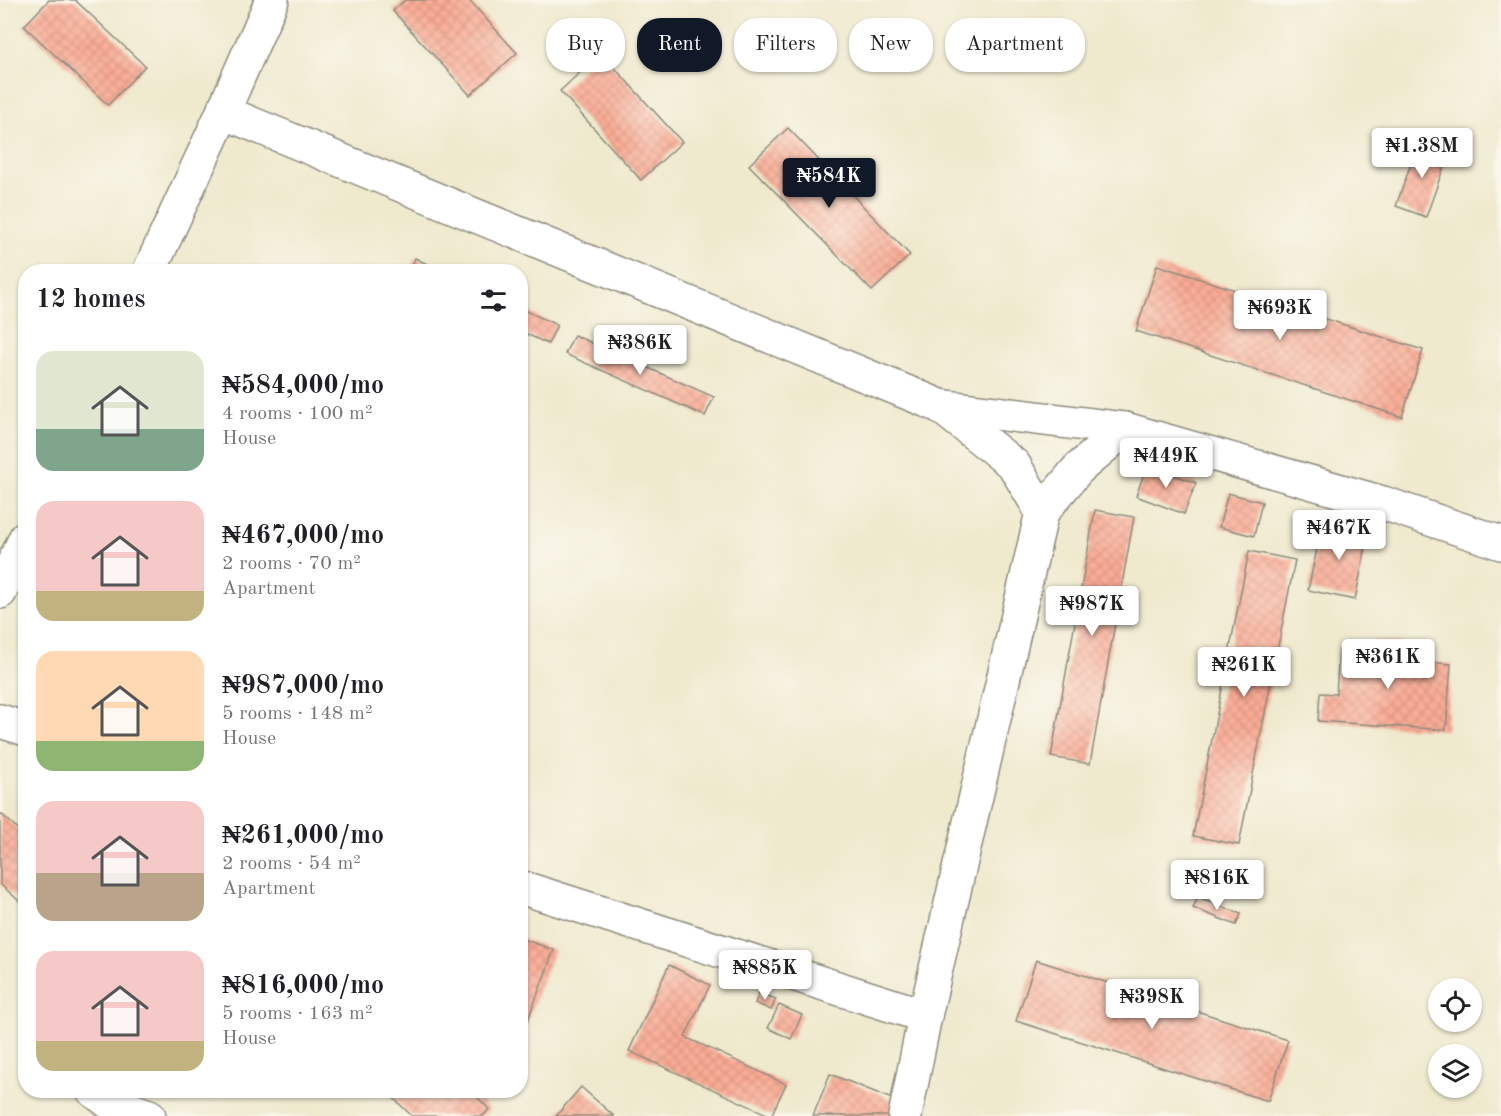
<!DOCTYPE html>
<meta charset="utf-8">
<style>
:root{--surface:#fff;--page:#f6f6f6;--text:#202124;--muted:#757577;--accent:#111827}
body{margin:0;font-family:"Old Standard TT",serif;background:var(--page);color:var(--text);height:100vh;display:flex;flex-direction:column;font-size:22px;white-space:nowrap}
*{box-sizing:border-box;margin:0}
p{font-size:20px;color:var(--muted)}
.icon{flex:none;width:33px;height:33px;fill:none;stroke:currentColor;stroke-width:2;stroke-linecap:round;stroke-linejoin:round}
.map{position:relative;flex:1;overflow:hidden}
.details{position:absolute;left:18px;top:264px;width:510px;height:834px;display:flex;flex-direction:column;background:var(--surface);border-radius:24px;box-shadow:0 2px 4px #0004}
.details>*{flex:none}
.top-card{position:absolute;left:546px;top:18px;width:570px;height:54px;display:flex;gap:12px}
.fabs{position:absolute;left:1428px;top:978px;display:grid;gap:12px}
.fabs a{display:grid;place-items:center;width:54px;height:54px;border-radius:50%;background:var(--surface);box-shadow:0 2px 4px #0004;font-size:30px}
.price{position:absolute;translate:-50% -51px;padding:0 14px;border-radius:6px;background:#fff;color:#222;font-size:20px;line-height:39px;filter:drop-shadow(0 2px 3px #0008)}
.price::after{content:'';position:absolute;left:50%;top:36px;width:18px;height:14px;margin-left:-9px;background:inherit;clip-path:polygon(0 0,100% 0,50% 100%)}
.price.current{background:var(--accent);color:#fff}
ul{padding:0;list-style:none}
li{display:flex;align-items:center;gap:18px;height:150px;padding:0 18px}
li span{display:grid;place-items:center;flex:none;width:168px;height:120px;border-radius:18px;color:#555}
li>.icon{margin-inline-start:auto}
span .icon{width:72px;height:72px;fill:#fffc;stroke-width:1}
li b{font-size:26px}
h2{display:flex;justify-content:space-between;align-items:center;height:72px;padding:0 18px;font-size:26px}
.chip{padding:0 21px;border-radius:24px;background:var(--surface);box-shadow:0 2px 4px #0004;font-size:21px;line-height:54px}
.chip.current{background:var(--accent);color:#fff}
.map>svg:first-child{display:block}
</style>
<div class="map">
<svg width="1501" height="1116" viewBox="0 0 1501 1116">
<defs>
<pattern id="building-cross-hatch" width="8" height="8" patternUnits="userSpaceOnUse" patternTransform="scale(1.5)"><rect width="8" height="8" fill="#faac95"/><path d="M0 0l8 8M0 8l8-8" fill="none" stroke="#d69481"/></pattern>
</defs>
<rect width="100%" height="100%" fill="#fbf7ec"/>
<filter id="ink" filterUnits="userSpaceOnUse"><feTurbulence type="fractalNoise" baseFrequency=".0167" numOctaves="2"/><feDisplacementMap in="SourceGraphic" scale="12" xChannelSelector="R" yChannelSelector="G"/><feConvolveMatrix kernelMatrix="1 2 1 2 8 2 1 2 1" color-interpolation-filters="sRGB"/></filter>
<filter id="wash" filterUnits="userSpaceOnUse"><feTurbulence type="fractalNoise" baseFrequency=".008" numOctaves="4" result="noise"/><feDisplacementMap in="SourceGraphic" scale="24" xChannelSelector="R" yChannelSelector="G"/><feGaussianBlur stdDeviation="1.35" result="paint"/><feColorMatrix in="noise" values="0 0 0 0 0 0 0 0 0 0 0 0 0 0 0 0 0 1.4 0 .05"/><feComposite in="paint" operator="in"/></filter>
<g filter="url(#wash)">
<rect width="100%" height="100%" fill="#efe9ce"/>
<g id="blocks">
<g fill="url(#building-cross-hatch)">
<polygon points="49,0 75,0 145,66 108,105 24,26"/>
<polygon points="405,0 469,0 517,53 470,95 393,11"/>
<polygon points="601,53 682,142 641,180 560,91"/>
<polygon points="788,128 910,255 872,291 749,165"/>
<polygon points="1419,141 1449,152 1426,217 1396,206"/>
<polygon points="415,258 443,272 409,272"/>
<polygon points="1157,265 1423,350 1402,417 1136,331"/>
<polygon points="520,308 557,325 548,344 520,331"/>
<polygon points="574,335 714,397 705,416 565,354"/>
<polygon points="1147,465 1196,483 1184,514 1136,496"/>
<polygon points="1228,493 1262,502 1254,536 1219,527"/>
<polygon points="1095,510 1134,517 1090,764 1051,757"/>
<polygon points="1323,521 1369,531 1355,600 1308,590"/>
<polygon points="1249,551 1295,560 1239,845 1193,836"/>
<polygon points="1374,640 1402,643 1401,660 1451,664 1446,730 1318,721 1320,693 1336,694 1339,650 1373,653"/>
<polygon points="0,813 26,836 26,907 0,884"/>
<polygon points="1198,897 1241,914 1236,925 1193,908"/>
<polygon points="520,938 554,950 526,1025 520,1023"/>
<polygon points="1036,960 1288,1040 1268,1101 1016,1021"/>
<polygon points="669,965 710,985 685,1037 786,1084 771,1116 629,1051"/>
<polygon points="759,993 776,999 771,1010 755,1003"/>
<polygon points="779,1005 802,1015 791,1039 768,1028"/>
<polygon points="830,1074 902,1103 897,1116 813,1116"/>
<polygon points="581,1087 614,1116 556,1116"/>
<polygon points="385,1090 470,1090 489,1109 483,1116 412,1116"/>
</g>
</g>
</g>
<g filter="url(#ink)">
<use href="#blocks" fill-opacity="0" stroke="#8d8a7c" stroke-width="1.5"/>
<g fill="none" stroke-linecap="round" stroke-linejoin="round">
<g stroke="#8d8a7c" stroke-width="36">
<g id="minor">
<polyline points="223,112 940,406 1125,429"/>
<polyline points="149,272 223,112 272,0"/>
<polyline points="940,406 1014,465 1042,512"/>
<polyline points="0,592 26,537"/>
<polyline points="0,721 26,729"/>
<polyline points="520,887 925,1016 1042,512 1078,469 1125,429 1383,503 1501,543"/>
<polyline points="93,1090 110,1103 149,1116"/>
<polyline points="905,1116 925,1016"/>
</g>
</g>
<use href="#minor" stroke="#fff" stroke-width="33"/>
</g>
</g>
</svg>
<div class="fabs">
<a><svg class="icon" aria-label="locate" viewBox="0 0 24 24"><circle cx="12" cy="12" r="6"/><path d="M12 2v4M12 18v4M2 12h4M18 12h4"/></svg></a>
<a><svg class="icon" aria-label="layers" viewBox="0 0 24 24"><path d="M12 4l9 5-9 5-9-5zM3 14l9 5 9-5"/></svg></a>
</div>
<b class="price" style="left:1422px;top:179px">₦1.38M</b>
<b class="price current" style="left:829px;top:209px">₦584K</b>
<b class="price" style="left:1280px;top:341px">₦693K</b>
<b class="price" style="left:640px;top:376px">₦386K</b>
<b class="price" style="left:1166px;top:489px">₦449K</b>
<b class="price" style="left:1339px;top:561px">₦467K</b>
<b class="price" style="left:1092px;top:637px">₦987K</b>
<b class="price" style="left:1388px;top:690px">₦361K</b>
<b class="price" style="left:1244px;top:698px">₦261K</b>
<b class="price" style="left:1217px;top:911px">₦816K</b>
<b class="price" style="left:765px;top:1001px">₦885K</b>
<b class="price" style="left:1152px;top:1030px">₦398K</b>
<div class="top-card">
<a class="chip">Buy</a>
<a class="chip current">Rent</a>
<a class="chip">Filters</a>
<a class="chip">New</a>
<a class="chip">Apartment</a>
</div>
<section class="details">
<h2>12 homes<svg class="icon" aria-label="filters" viewBox="0 0 24 24"><path d="M4 7h16M4 17h16"/><circle cx="9" cy="7" r="2"/><circle cx="15" cy="17" r="2"/></svg></h2>
<ul>
<li><span style="background:linear-gradient(#dfe7d0 65%,#7fa58c 0)"><svg class="icon" aria-label="home" viewBox="0 0 24 24"><path d="M3 11l9-7 9 7M6 9v11h12V9"/></svg></span><div><b>₦584,000/mo</b><p>4 rooms · 100 m²</p><p>House</p></div></li>
<li><span style="background:linear-gradient(#f6c9c9 75%,#c2b280 0)"><svg class="icon" aria-label="home" viewBox="0 0 24 24"><path d="M3 11l9-7 9 7M6 9v11h12V9"/></svg></span><div><b>₦467,000/mo</b><p>2 rooms · 70 m²</p><p>Apartment</p></div></li>
<li><span style="background:linear-gradient(#ffd9b3 75%,#8fb573 0)"><svg class="icon" aria-label="home" viewBox="0 0 24 24"><path d="M3 11l9-7 9 7M6 9v11h12V9"/></svg></span><div><b>₦987,000/mo</b><p>5 rooms · 148 m²</p><p>House</p></div></li>
<li><span style="background:linear-gradient(#f6c9c9 60%,#b9a48a 0)"><svg class="icon" aria-label="home" viewBox="0 0 24 24"><path d="M3 11l9-7 9 7M6 9v11h12V9"/></svg></span><div><b>₦261,000/mo</b><p>2 rooms · 54 m²</p><p>Apartment</p></div></li>
<li><span style="background:linear-gradient(#f6c9c9 75%,#c2b280 0)"><svg class="icon" aria-label="home" viewBox="0 0 24 24"><path d="M3 11l9-7 9 7M6 9v11h12V9"/></svg></span><div><b>₦816,000/mo</b><p>5 rooms · 163 m²</p><p>House</p></div></li>
</ul>
</section>
</div>
